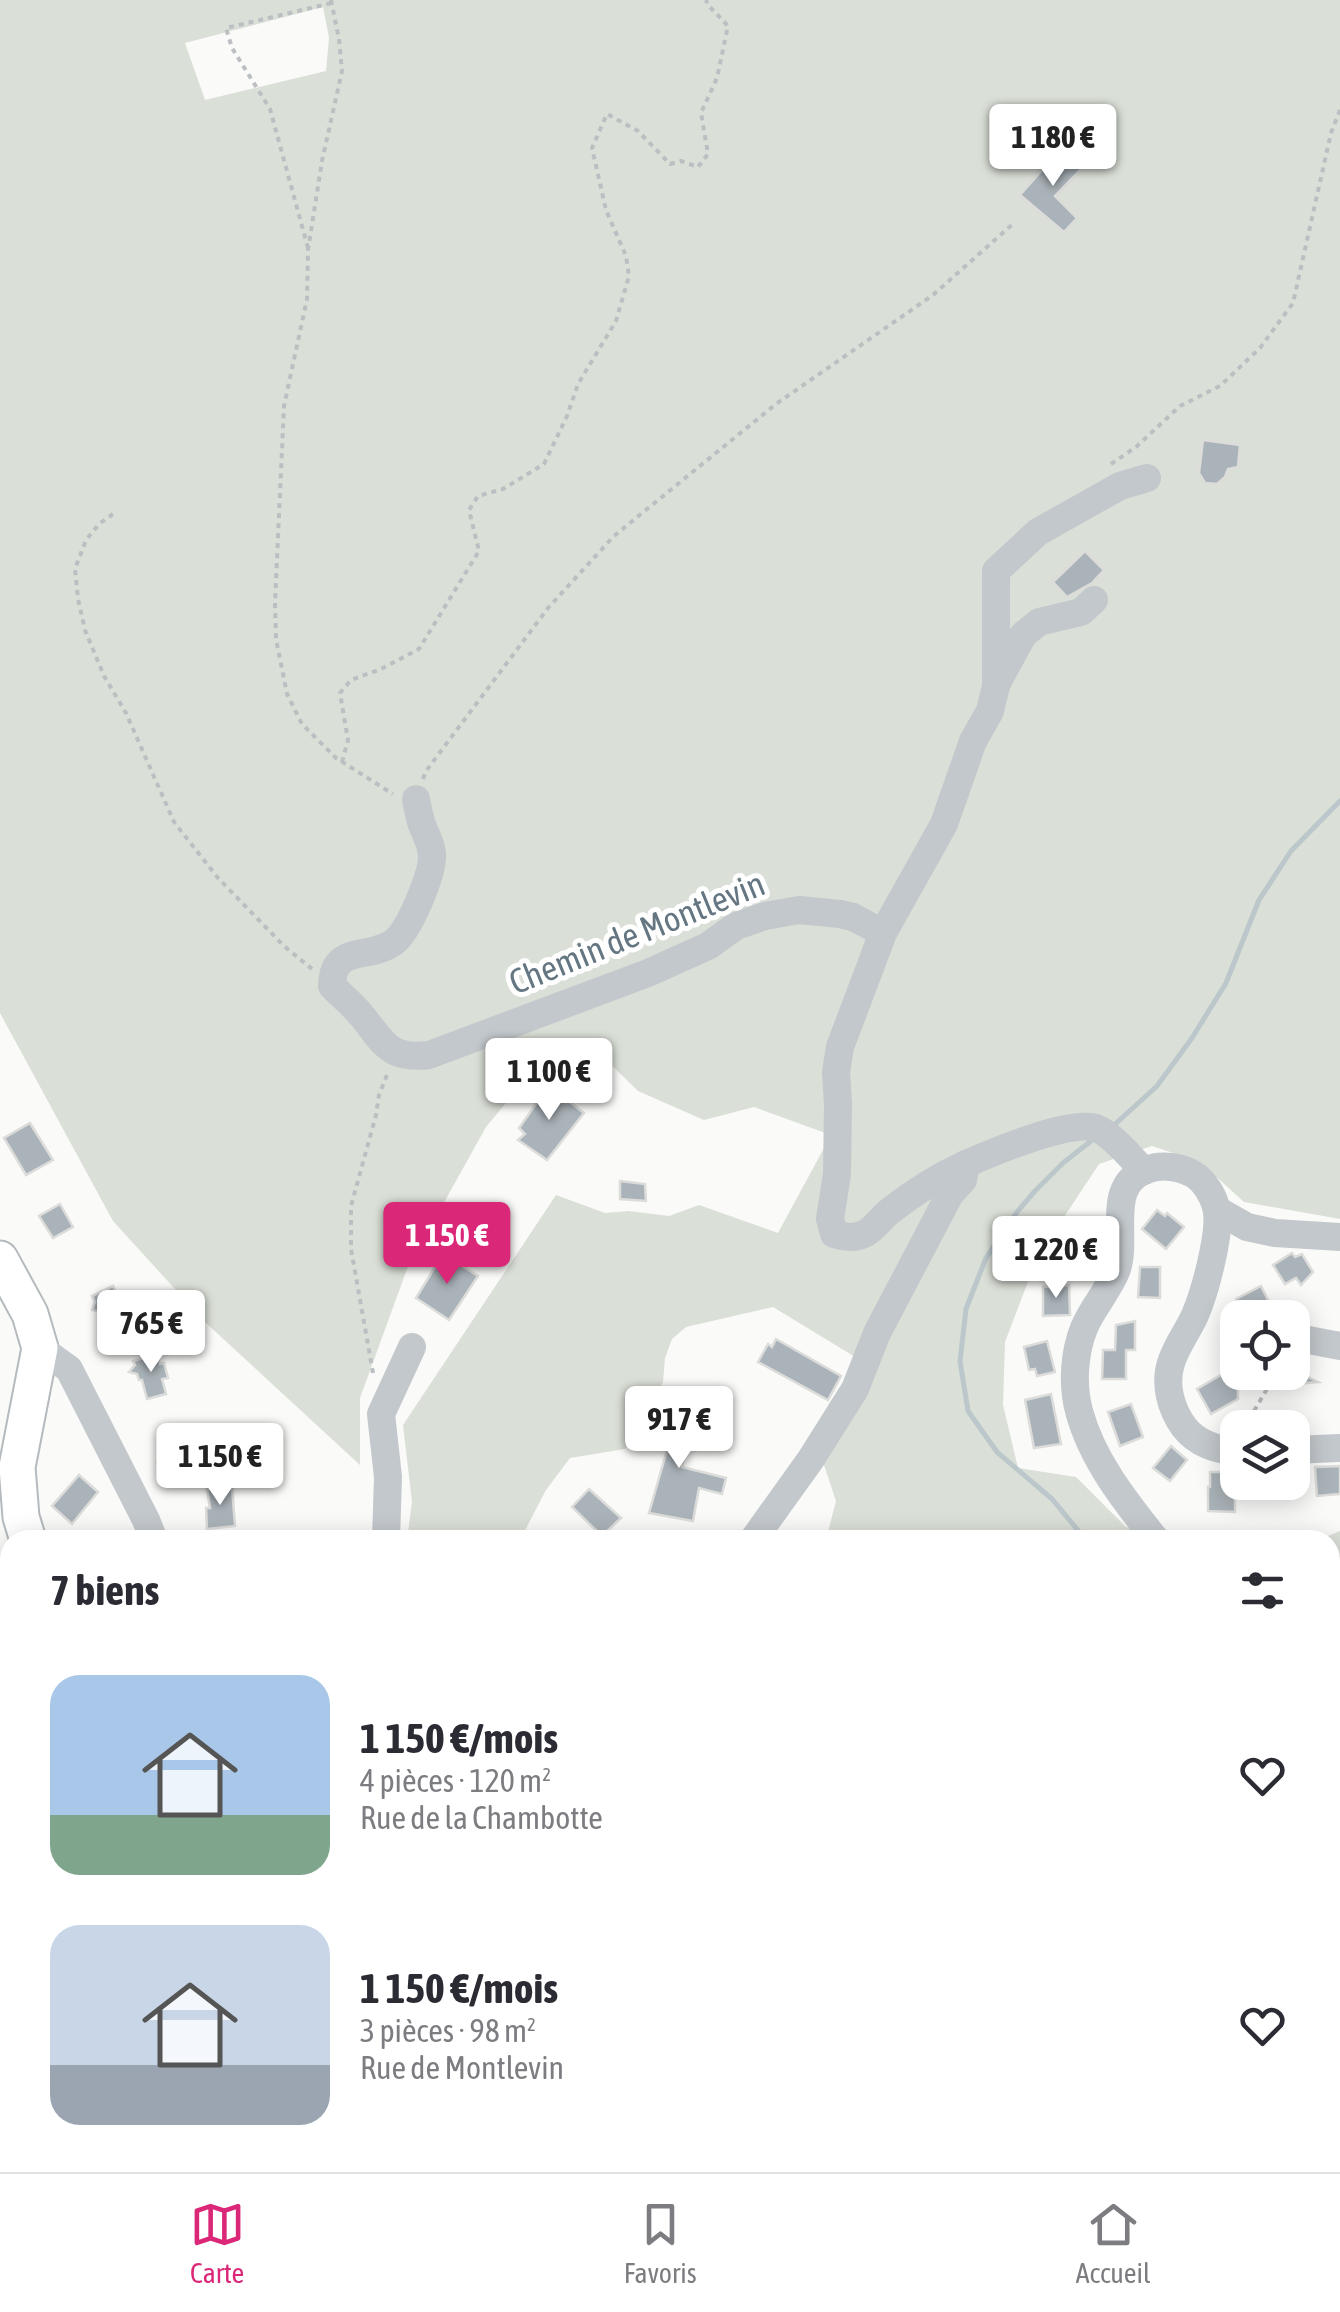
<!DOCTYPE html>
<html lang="fr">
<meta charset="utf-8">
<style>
:root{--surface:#fff;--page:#f7f7f7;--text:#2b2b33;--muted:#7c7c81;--line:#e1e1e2;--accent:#db2777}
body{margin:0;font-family:"Asap Condensed",sans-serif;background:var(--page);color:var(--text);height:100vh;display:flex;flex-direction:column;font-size:38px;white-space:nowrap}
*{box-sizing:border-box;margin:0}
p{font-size:32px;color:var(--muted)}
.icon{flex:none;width:55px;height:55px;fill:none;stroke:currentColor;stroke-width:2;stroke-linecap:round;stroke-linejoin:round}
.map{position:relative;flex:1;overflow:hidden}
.panel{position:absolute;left:0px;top:1530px;width:1340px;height:642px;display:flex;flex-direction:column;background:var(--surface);border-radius:30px 30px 0 0;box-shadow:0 5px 25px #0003}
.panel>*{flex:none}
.tools{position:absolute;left:1220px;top:1300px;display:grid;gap:20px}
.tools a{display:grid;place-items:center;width:90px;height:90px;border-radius:20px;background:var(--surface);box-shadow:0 5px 25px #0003;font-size:50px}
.price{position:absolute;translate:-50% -85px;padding:0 22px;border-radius:10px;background:#fff;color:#222;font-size:32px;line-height:65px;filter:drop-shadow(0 2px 5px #0008)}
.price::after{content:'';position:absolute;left:50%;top:60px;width:30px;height:22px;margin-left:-15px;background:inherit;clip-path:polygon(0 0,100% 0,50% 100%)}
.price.selected{background:var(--accent);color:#fff}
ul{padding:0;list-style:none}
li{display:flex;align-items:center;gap:30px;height:250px;padding:0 50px}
li span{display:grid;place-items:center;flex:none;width:280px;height:200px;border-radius:30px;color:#555}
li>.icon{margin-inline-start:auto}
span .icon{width:120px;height:120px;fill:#fffc;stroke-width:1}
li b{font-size:42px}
h2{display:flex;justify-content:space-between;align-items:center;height:120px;padding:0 50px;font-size:42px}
.menu{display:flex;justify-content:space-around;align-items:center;height:140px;border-top:2px solid var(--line);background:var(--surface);font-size:28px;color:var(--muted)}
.menu a{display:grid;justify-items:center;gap:5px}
.menu .selected{color:var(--accent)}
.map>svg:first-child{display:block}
</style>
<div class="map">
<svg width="1340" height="2172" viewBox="0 0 1340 2172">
<rect width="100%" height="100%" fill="#fafaf8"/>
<g fill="#dadfd7" fill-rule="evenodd">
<path d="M0 0H1340V1219L1244 1202 1200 1162 1152 1146 1099 1164 1037 1258 1005 1342 1003 1405 1018 1468 1076 1477 1126 1527 1176 1540H826L836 1501 823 1462 865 1363 773 1307 686 1327 672 1339 665 1358 663 1382 625 1449 570 1458 546 1490 520 1540H407L412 1502 403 1425 556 1195 605 1213 629 1211 669 1216 699 1205 778 1233 831 1135 754 1107 704 1120 638 1091 595 1049 533 1070 486 1127 407 1269 360 1398V1465L206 1323 113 1221 0 1013ZM323 7 329 38 326 71 205 100 185 43Z"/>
<polygon points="1340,1531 1340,2067 1330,2072 1330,1540 1318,1540"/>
<polygon points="0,1940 10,1944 10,2162 831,2162 837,2169 844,2162 1062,2162 1063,2172 0,2172"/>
</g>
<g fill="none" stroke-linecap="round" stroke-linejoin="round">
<g stroke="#bbc7cb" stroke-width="5">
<polyline points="1113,1126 1157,1086 1192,1038 1226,983 1259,900 1291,851 1340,801"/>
<polyline points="1086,1540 1052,1499 997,1452 968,1411 960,1361 966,1309 986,1258 1017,1212 1035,1191 1063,1163 1091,1141"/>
<polyline points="1028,2172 1029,2162"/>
</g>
</g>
<g fill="#aab3b9" stroke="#dcdcda" stroke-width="2.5">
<polygon points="1058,148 1081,169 1055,196 1077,218 1064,232 1020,195 1043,169 1040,167"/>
<polygon points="1203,440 1240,445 1238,467 1228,469 1225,477 1217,484 1205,483 1199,473"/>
<polygon points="1085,551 1104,570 1092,583 1067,597 1053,582"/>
<polygon points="549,1086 584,1113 547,1160 518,1140 525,1134 519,1128"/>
<polygon points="30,1123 53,1160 26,1175 4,1138"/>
<polygon points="620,1181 645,1184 646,1201 620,1199"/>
<polygon points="60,1204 73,1227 53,1238 39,1216"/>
<polygon points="1157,1210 1165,1216 1167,1213 1184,1227 1166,1249 1142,1229"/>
<polygon points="1067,1224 1089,1227 1089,1255 1063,1253"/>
<polygon points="1292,1253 1295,1257 1302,1254 1313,1272 1301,1285 1296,1278 1285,1284 1273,1265"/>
<polygon points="443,1254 478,1276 449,1320 416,1298"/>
<polygon points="1140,1267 1160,1267 1160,1298 1138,1297"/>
<polygon points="1069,1285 1070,1315 1043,1316 1043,1287"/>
<polygon points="113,1286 126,1313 104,1321 100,1312 92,1310 95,1302 92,1296"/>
<polygon points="1261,1286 1271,1306 1246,1318 1236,1299"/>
<polygon points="1135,1321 1135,1350 1126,1350 1126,1379 1102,1379 1103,1350 1115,1350 1116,1325"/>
<polygon points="776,1339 841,1376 828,1400 758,1362 768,1344 772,1347"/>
<polygon points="1047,1341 1055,1372 1037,1376 1035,1369 1029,1370 1024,1347"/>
<polygon points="157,1354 160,1364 164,1363 168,1378 162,1379 166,1394 147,1399 142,1380 139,1380 137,1374 129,1372 135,1365 133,1361"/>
<polygon points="1292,1369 1318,1382 1280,1385 1287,1372 1292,1372"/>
<polygon points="1226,1372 1238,1372 1238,1399 1211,1414 1197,1389"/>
<polygon points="1051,1394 1061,1444 1034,1448 1025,1400"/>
<polygon points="1131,1404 1143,1437 1120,1446 1108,1412"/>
<polygon points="656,1412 692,1415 682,1467 726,1478 722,1494 699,1488 693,1521 649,1513 669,1443 650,1441"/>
<polygon points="174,1427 189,1431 186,1443 192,1444 187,1461 191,1469 169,1482 157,1462 161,1459 164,1447 169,1444"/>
<polygon points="1171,1446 1187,1460 1170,1481 1153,1468"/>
<polygon points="1340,1466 1340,1494 1317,1496 1315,1467"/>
<polygon points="1210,1472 1236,1472 1236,1482 1299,1482 1300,1493 1235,1499 1235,1512 1208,1511 1208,1487 1210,1487"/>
<polygon points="79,1475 98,1492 72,1524 52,1506"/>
<polygon points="232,1487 235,1526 207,1529 206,1508 210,1508 207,1489"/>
<polygon points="589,1489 621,1518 602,1536 572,1507"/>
</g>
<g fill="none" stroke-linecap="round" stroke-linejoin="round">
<g stroke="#b5babe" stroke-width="39">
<g id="major">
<polyline points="0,1259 30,1314 40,1348 17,1467 21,1517 28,1540"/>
<polyline points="1286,2162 1290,2172"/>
</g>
</g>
<g stroke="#bbbfc2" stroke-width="4" stroke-dasharray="5 5" stroke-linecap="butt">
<polyline points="331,0 339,39 342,71 322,161 308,250 307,299 284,406 275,603 276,639 287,694 302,724 336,758 393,794"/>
<polyline points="308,248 270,109 232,48 226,28 332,3"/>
<polyline points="1111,464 1136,447 1180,406 1220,386 1260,348 1293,303 1331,133 1340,110"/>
<polyline points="113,514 99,524 86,540 75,569 78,599 85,630 104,676 126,713 174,822 218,878 284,946 312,969"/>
<polyline points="342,762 348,740 340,693 351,680 381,669 419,649 479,551 469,510 478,496 503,489 544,464 567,416 578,384 616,321 629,276 626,256 606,210 592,148 607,114 638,131 670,164 681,161 698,167 708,154 701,113 717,78 728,26 708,5 706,0"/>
<polyline points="423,779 426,771 548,608 614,536 776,404 933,295 1015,222"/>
<polyline points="373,1373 351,1249 351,1206 376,1115 379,1095 387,1075"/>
<polyline points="1244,1428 1277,1372"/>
</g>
<g stroke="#c3c8cc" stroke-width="28">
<polyline points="998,681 1023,635 1039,622 1081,612 1094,600"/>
<path d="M416 799C417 806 419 814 421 822 425 834 433 846 432 858 431 877 409 931 394 942 368 961 333 943 332 986 342 996 353 1005 362 1016 384 1043 389 1060 429 1055L648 973 708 946 736 926 765 916 799 910 840 914 853 917 883 933"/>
<path d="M966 1164C938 1177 914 1192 890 1211 881 1218 875 1228 866 1233 855 1239 845 1237 834 1234L830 1219 837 1174 838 1104 836 1072 840 1047 883 933 944 824 973 741 990 711 996 686V571L1038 532 1120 486 1147 478"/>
<polyline points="1217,1210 1247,1227 1275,1233 1340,1237"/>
<polyline points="1303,1339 1340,1346"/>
<polyline points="40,1348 69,1369 146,1520 154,1540"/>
<polyline points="1292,1450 1340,1448"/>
<polyline points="386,1540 388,1477 381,1414 412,1347"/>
<path d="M753 1540 811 1459 855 1389 877 1333 950 1194 963 1180 966 1164C993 1152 1069 1120 1096 1128 1112 1134 1132 1159 1144 1171"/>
<path d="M1156 1540C1125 1501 1092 1460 1079 1411 1072 1385 1074 1353 1084 1328 1092 1308 1109 1290 1117 1269 1128 1235 1104 1183 1149 1169 1162 1164 1181 1167 1193 1174 1205 1181 1215 1198 1217 1212 1220 1236 1205 1292 1195 1315 1188 1331 1176 1346 1171 1363 1164 1385 1171 1409 1184 1427 1196 1443 1218 1451 1238 1451"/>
<polyline points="8,1749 10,1751"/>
<polyline points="0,1912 10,1916"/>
<polyline points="1330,2094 1340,2087"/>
<polyline points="821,2162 826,2172"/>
<polyline points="1223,2172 1231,2162"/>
</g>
<use href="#major" stroke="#fff" stroke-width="35"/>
</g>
<g text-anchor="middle" stroke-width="10" stroke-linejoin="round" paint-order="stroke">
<g font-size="35" fill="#657683" stroke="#fff">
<text transform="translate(637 933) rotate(-22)" y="12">Chemin de Montlevin</text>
</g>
</g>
</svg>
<div class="tools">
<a><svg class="icon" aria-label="locate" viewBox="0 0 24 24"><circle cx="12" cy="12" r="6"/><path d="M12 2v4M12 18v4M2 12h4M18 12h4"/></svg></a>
<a><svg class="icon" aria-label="layers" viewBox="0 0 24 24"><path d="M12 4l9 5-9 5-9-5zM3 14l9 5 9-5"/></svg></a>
</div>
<b class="price" style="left:1053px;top:189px">1 180 €</b>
<b class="price" style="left:549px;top:1123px">1 100 €</b>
<b class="price selected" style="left:447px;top:1287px">1 150 €</b>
<b class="price" style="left:1056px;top:1301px">1 220 €</b>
<b class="price" style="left:151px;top:1375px">765 €</b>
<b class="price" style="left:679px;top:1471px">917 €</b>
<b class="price" style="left:220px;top:1508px">1 150 €</b>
<section class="panel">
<h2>7 biens<svg class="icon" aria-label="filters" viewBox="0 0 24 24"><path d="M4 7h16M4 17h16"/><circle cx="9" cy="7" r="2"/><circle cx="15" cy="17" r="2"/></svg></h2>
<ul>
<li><span style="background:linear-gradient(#a9c7e8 70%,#7fa58c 0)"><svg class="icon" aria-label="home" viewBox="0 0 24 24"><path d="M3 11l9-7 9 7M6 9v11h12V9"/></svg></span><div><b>1 150 €/mois</b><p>4 pièces · 120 m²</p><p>Rue de la Chambotte</p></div><svg class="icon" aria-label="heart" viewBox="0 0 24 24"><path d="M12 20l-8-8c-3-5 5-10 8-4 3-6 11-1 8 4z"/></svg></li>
<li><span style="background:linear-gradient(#c9d6e8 70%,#9aa5b1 0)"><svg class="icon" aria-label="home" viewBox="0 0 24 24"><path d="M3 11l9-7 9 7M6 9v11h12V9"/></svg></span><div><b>1 150 €/mois</b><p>3 pièces · 98 m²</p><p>Rue de Montlevin</p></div><svg class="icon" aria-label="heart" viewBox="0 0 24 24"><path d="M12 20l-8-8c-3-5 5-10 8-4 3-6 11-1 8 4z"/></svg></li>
</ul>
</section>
</div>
<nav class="menu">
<a class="selected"><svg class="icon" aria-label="map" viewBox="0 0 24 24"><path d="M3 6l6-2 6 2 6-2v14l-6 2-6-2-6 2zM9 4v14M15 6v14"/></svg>Carte</a>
<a><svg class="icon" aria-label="saved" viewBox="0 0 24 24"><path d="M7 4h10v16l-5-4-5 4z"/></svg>Favoris</a>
<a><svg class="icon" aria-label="home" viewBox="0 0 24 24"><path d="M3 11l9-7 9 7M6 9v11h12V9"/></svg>Accueil</a>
</nav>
